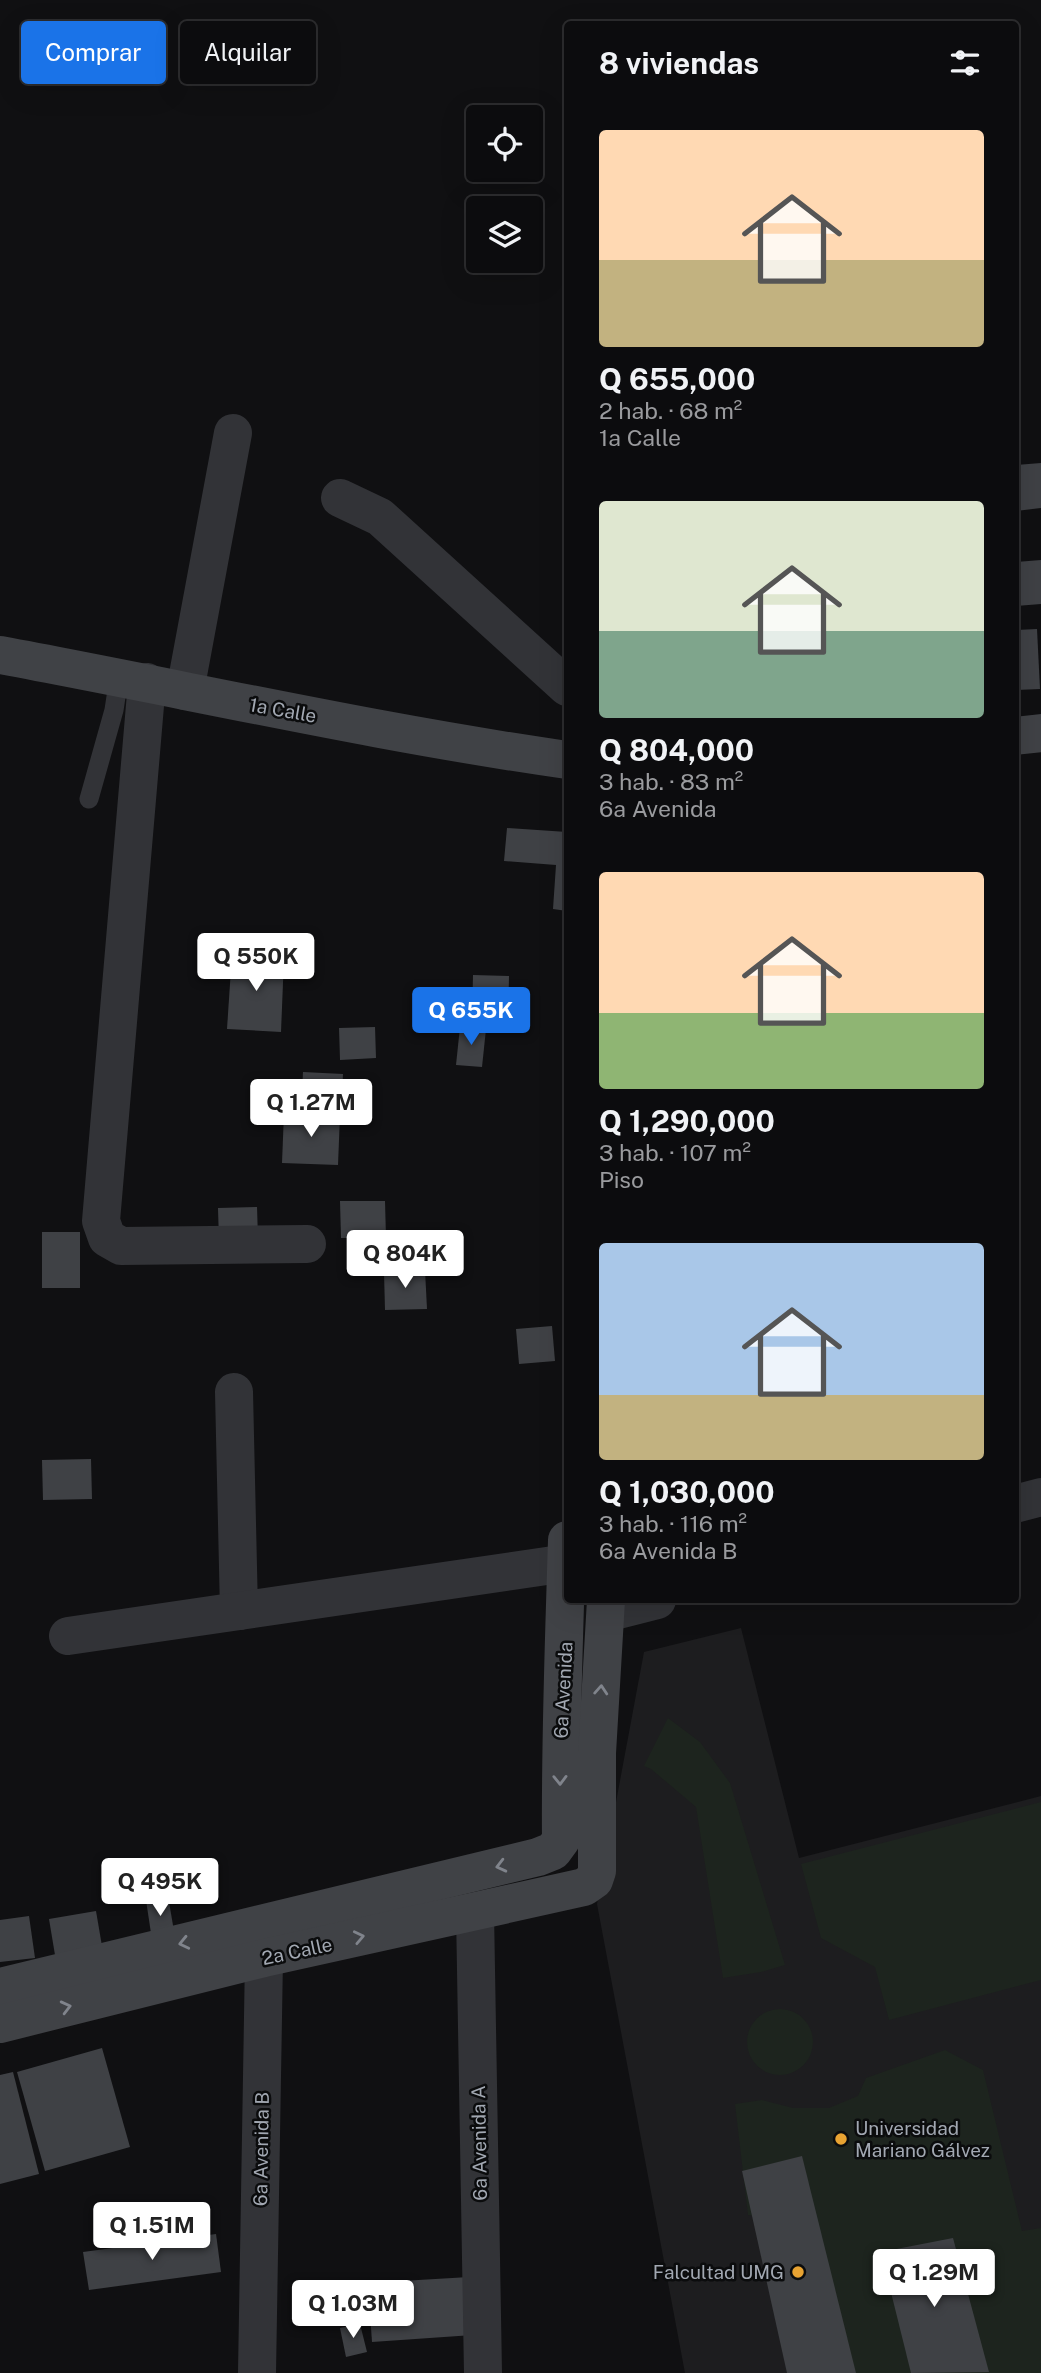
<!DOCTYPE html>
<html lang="es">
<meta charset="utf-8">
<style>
:root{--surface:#0c0c0e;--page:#1a1a1c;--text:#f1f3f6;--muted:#9a9b9e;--line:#2c2c2e;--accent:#1a73e8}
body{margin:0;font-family:"Public Sans",sans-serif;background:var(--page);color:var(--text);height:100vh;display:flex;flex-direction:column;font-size:26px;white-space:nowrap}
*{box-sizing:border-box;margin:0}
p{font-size:23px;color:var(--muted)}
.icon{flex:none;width:38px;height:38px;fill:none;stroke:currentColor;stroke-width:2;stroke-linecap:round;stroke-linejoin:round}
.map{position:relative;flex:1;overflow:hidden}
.side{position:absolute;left:564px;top:21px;width:455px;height:1582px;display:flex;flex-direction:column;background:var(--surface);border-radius:7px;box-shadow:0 7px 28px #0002,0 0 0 2px var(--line)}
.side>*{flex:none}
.hud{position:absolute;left:21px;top:21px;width:438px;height:63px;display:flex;gap:14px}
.fabs{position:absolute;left:466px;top:105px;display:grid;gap:14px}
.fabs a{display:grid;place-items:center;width:77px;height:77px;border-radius:7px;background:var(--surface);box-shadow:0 7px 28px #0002,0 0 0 2px var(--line);font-size:35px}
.price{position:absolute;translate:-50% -60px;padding:0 16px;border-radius:7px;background:#fff;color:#222;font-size:23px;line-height:46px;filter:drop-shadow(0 2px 4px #0008)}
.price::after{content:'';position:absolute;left:50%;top:42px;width:21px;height:16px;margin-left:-10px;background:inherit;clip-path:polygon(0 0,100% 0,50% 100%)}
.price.active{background:var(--accent);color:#fff}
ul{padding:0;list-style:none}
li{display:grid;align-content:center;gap:14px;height:371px;padding:0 35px}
li span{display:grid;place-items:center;height:217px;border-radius:7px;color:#555}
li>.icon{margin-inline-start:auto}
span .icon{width:126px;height:126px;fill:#fffc;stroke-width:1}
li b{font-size:30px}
h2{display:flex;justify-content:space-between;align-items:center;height:84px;padding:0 35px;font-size:30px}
.chip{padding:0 24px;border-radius:7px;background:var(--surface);box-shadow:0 7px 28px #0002,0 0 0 2px var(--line);font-size:24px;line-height:63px}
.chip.active{background:var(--accent);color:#fff}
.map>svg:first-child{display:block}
</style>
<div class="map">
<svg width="1041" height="2373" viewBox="0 0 1041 2373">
<rect width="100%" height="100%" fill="#101012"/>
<polygon fill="#1d1d1f" points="741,1628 799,1858 1041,1796 1041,2373 685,2373 597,1904 644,1652"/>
<g fill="#1d241e">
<polygon points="668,1718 700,1742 730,1783 785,1965 761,1972 723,1978 696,1807 651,1769 644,1766"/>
<polygon points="1041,1802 1041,1980 889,2020 875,1967 821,1938 801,1864"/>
<circle cx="780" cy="2042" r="33"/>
<polygon points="945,2050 983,2070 1022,2231 1041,2228 1041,2373 814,2373 779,2218 748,2215 735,2104 762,2100 793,2108 829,2108 858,2096 866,2078"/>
</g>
<g fill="#3f4145">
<polygon points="1041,463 1041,508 1015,511 1015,465"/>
<polygon points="1041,560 1041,604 1015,606 1015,562"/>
<polygon points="1037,629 1040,689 1015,690 1015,630"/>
<polygon points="507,828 567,832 567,911 553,909 556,865 504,861"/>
<polygon points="232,954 284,958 281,1032 227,1029"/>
<polygon points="473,975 509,976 508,1021 472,1020"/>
<polygon points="375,1027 376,1058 340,1060 339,1028"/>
<polygon points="460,1027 486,1029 482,1067 456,1065"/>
<polygon points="303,1072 343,1074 341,1111 301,1109"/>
<polygon points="284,1113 340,1115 338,1165 282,1163"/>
<polygon points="340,1201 385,1201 386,1238 341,1238"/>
<polygon points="257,1207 258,1239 219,1241 218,1208"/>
<rect x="42" y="1232" width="38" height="56"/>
<polygon points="425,1270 427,1309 385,1310 384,1272"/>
<polygon points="552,1326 555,1361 519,1364 516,1329"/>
<polygon points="91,1459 92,1499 43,1500 42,1460"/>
<polygon points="168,1896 175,1937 152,1940 146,1900"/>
<polygon points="96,1911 103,1952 56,1961 49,1919"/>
<polygon points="29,1916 35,1958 0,1962 0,1920"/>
<polygon points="102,2048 130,2147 45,2171 17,2072"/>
<polygon points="13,2072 39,2174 0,2184 0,2075"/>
<polygon points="802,2156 856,2373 787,2373 742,2171"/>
<polygon points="216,2234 221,2272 89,2290 83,2252"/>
<polygon points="953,2238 989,2372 911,2373 881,2252"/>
<polygon points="469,2277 473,2335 372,2342 368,2283"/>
<polygon points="360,2324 367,2352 346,2357 340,2328"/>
</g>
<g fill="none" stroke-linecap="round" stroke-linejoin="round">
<polyline stroke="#323337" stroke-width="19" points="89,799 114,710 119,677"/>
<g stroke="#323337" stroke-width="38">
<polyline points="340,498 380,517 567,687"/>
<polyline points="147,682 101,1221 107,1238 121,1246 307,1244"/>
<polyline points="185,691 233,433"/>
<polyline points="234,1392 239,1611"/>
<polyline points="1015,1504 1041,1497"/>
<polyline points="606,1613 657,1600"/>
<polyline points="68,1636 567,1563"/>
<polyline points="475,1912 483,2373"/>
<polyline points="257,2373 264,1958 261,1927"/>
</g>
<g stroke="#404246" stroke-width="38">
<path d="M0 655C189 690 377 733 567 760"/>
<polyline points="1015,736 1041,733"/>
<path d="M0 1987 538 1857 553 1851 561 1840C560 1740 564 1640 567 1540"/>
<polyline points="0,2024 264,1958 584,1887 594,1880 597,1871 597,1753 606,1600"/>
</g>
</g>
<defs><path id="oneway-chevron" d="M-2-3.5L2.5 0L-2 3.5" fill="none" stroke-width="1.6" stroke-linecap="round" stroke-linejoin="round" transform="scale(1.75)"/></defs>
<g stroke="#80848c">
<use href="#oneway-chevron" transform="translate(601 1690) rotate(-86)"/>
<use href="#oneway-chevron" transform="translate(560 1780) rotate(89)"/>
<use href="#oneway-chevron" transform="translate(501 1866) rotate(166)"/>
<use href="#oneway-chevron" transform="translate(359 1937) rotate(-12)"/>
<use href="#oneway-chevron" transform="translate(184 1943) rotate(167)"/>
<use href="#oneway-chevron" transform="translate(66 2007) rotate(-14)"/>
</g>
<g fill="#e8a332" stroke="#0b0c0d" stroke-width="2.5">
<circle cx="841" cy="2139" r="7"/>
<circle cx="798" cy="2272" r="7"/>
</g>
<g text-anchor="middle" stroke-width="5" stroke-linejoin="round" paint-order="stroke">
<g font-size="19" fill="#a2a8b2" stroke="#0b0c0d">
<text transform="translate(283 710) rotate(10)" y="7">1a Calle</text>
<text transform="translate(563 1690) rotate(-87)" y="7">6a Avenida</text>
<text transform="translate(297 1951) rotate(-12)" y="7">2a Calle</text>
<text transform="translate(479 2143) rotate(-91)" y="7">6a Avenida A</text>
<text transform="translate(261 2149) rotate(-89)" y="7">6a Avenida B</text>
</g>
<g font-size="19" fill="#a2a8b2" stroke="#0b0c0d" text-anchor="start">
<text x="855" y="2135">Universidad<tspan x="855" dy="22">Mariano Gálvez</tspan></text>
<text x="784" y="2279" text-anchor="end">Falcultad UMG</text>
</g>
</g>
</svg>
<div class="fabs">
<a><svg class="icon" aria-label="locate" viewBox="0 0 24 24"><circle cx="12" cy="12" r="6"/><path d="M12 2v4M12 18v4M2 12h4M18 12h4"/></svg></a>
<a><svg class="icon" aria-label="layers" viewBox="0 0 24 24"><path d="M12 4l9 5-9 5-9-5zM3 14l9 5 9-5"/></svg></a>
</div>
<b class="price" style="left:256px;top:993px">Q 550K</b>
<b class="price active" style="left:471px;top:1047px">Q 655K</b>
<b class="price" style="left:311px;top:1139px">Q 1.27M</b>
<b class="price" style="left:405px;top:1290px">Q 804K</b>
<b class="price" style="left:160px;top:1918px">Q 495K</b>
<b class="price" style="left:152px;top:2262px">Q 1.51M</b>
<b class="price" style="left:934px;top:2309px">Q 1.29M</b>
<b class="price" style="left:353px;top:2340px">Q 1.03M</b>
<div class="hud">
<a class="chip active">Comprar</a>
<a class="chip">Alquilar</a>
</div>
<section class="side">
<h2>8 viviendas<svg class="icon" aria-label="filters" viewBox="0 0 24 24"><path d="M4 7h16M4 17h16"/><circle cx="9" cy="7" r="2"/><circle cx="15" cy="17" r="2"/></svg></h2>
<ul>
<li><span style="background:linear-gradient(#ffd9b3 60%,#c2b280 0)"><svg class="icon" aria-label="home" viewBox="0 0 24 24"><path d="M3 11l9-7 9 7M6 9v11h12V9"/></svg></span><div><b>Q 655,000</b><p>2 hab. · 68 m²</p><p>1a Calle</p></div></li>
<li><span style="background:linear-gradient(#dfe7d0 60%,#7fa58c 0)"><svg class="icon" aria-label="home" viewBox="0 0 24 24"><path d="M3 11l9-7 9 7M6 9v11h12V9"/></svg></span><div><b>Q 804,000</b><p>3 hab. · 83 m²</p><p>6a Avenida</p></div></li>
<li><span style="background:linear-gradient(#ffd9b3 65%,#8fb573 0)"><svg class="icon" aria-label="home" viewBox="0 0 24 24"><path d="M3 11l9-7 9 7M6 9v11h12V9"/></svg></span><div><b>Q 1,290,000</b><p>3 hab. · 107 m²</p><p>Piso</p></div></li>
<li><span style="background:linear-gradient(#a9c7e8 70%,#c2b280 0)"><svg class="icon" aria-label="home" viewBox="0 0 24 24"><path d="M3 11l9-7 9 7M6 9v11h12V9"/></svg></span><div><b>Q 1,030,000</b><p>3 hab. · 116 m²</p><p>6a Avenida B</p></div></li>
</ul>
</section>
</div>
